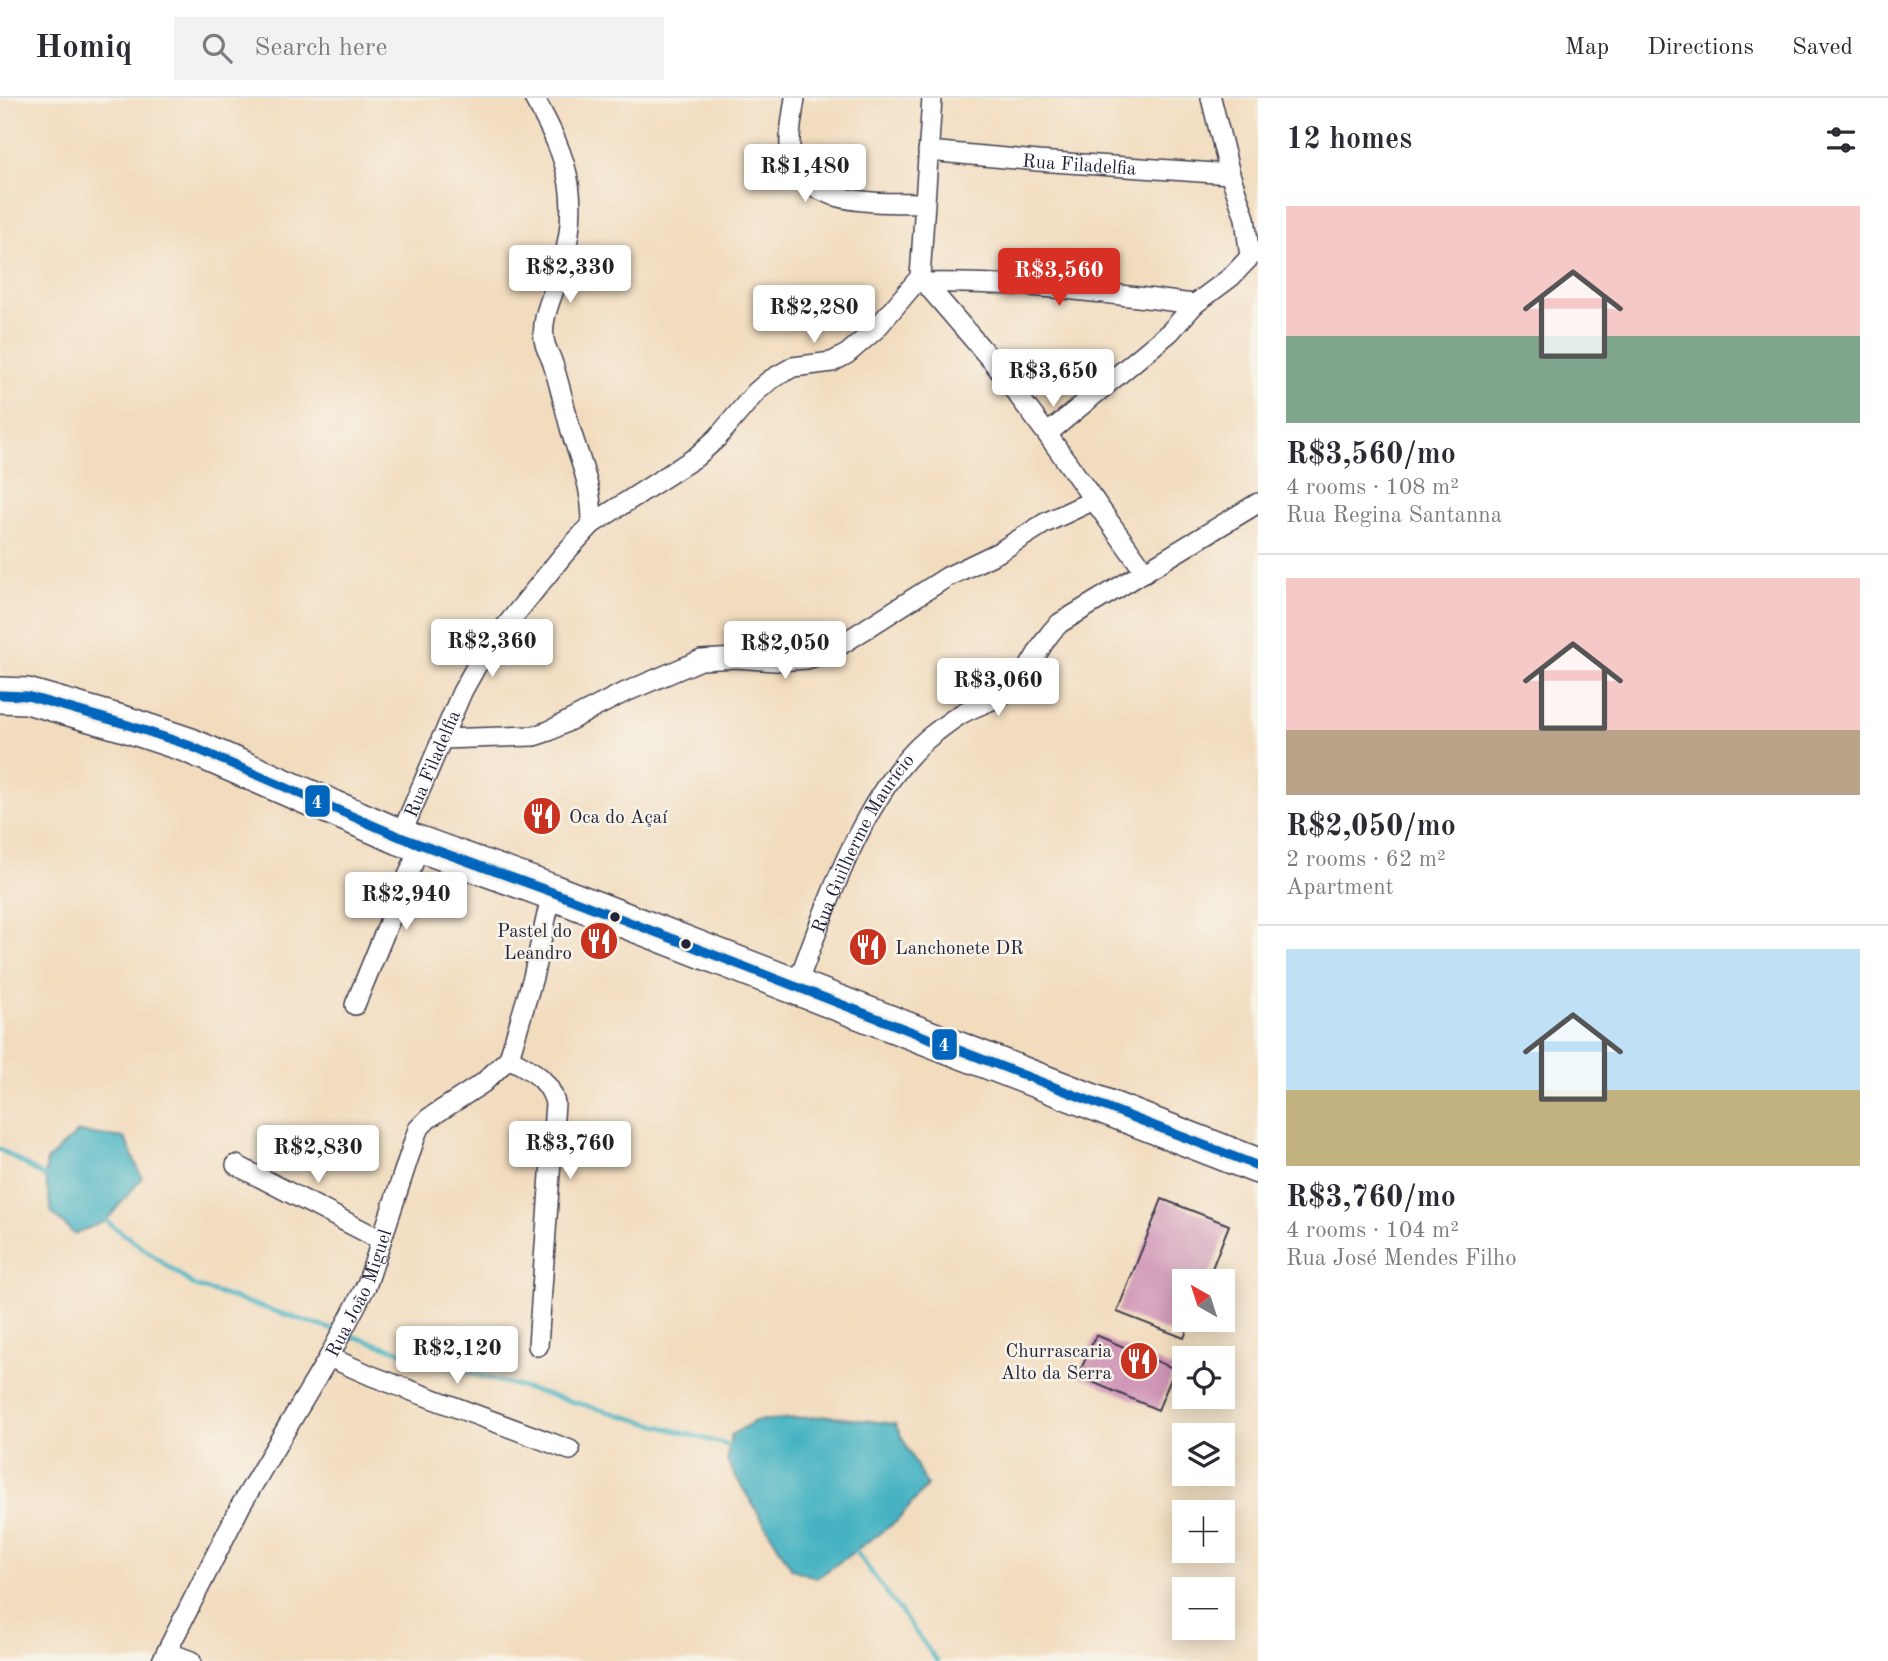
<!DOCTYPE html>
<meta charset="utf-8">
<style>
:root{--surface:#fff;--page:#f2f2f3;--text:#2b2b33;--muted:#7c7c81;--line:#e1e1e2;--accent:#d93025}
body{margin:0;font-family:"Old Standard TT",serif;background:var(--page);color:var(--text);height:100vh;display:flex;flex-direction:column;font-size:26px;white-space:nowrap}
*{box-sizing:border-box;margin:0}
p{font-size:23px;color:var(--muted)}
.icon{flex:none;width:38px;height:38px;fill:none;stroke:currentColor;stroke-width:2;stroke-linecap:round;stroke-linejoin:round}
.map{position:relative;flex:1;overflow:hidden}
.details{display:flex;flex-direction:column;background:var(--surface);width:630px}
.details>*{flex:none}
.needle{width:46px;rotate:321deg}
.fabs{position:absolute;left:1172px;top:1171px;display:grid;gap:14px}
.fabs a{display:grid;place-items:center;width:63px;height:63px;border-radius:0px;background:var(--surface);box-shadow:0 4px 18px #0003;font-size:35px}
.price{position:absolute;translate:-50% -60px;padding:0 16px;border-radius:7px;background:#fff;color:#222;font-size:23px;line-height:46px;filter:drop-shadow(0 2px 4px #0008)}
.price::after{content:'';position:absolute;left:50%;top:42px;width:21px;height:16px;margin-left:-10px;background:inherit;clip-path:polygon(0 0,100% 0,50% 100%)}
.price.on{background:var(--accent);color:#fff}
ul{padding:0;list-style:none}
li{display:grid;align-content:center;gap:14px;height:371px;padding:0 28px}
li+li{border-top:2px solid var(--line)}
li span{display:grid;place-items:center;height:217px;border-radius:0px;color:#555}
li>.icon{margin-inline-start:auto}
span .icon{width:126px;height:126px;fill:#fffc;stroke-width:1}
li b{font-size:30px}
h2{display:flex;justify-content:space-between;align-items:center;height:84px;padding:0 28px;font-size:30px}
header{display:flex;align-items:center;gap:42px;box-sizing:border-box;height:98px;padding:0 35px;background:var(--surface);border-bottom:2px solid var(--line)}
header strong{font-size:33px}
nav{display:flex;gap:38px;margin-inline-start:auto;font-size:24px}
.search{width:490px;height:63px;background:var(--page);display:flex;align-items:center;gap:18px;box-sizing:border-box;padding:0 24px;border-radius:0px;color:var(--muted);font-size:26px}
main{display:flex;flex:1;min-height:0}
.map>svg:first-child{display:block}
</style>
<header>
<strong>Homiq</strong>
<div class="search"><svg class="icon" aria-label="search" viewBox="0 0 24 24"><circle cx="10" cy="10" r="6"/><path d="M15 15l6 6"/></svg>Search here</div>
<nav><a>Map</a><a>Directions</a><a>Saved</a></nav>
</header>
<main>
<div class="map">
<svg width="1258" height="1563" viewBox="0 0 1258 1563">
<rect width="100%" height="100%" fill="#f7f3e8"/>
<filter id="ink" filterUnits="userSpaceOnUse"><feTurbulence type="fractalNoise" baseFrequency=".0143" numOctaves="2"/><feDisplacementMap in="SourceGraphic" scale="14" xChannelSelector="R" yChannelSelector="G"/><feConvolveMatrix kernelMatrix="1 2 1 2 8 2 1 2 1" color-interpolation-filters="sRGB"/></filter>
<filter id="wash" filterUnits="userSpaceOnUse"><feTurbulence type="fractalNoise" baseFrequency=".00686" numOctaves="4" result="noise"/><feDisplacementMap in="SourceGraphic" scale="28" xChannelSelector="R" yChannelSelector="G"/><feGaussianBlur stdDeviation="1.57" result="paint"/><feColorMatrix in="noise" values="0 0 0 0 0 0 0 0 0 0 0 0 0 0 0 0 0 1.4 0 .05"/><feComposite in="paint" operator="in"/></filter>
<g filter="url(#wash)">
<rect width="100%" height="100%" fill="#f2dcbe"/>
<path fill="#46b3c2" stroke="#346a7e" stroke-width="2" d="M78,1034l47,6 17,40 -36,43 -32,13 -22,-21 -7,-36 2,-17z
M828,1318l67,8 32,62 -30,35 -80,57 -25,-9 -65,-107 4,-27 24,-14z"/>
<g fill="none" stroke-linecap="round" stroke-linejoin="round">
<path stroke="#46b3c2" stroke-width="4.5" d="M0,1051l50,31
M102,1120l93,68 142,45
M346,1236l100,32 288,81
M852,1448l85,115"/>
</g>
<g id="blocks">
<path fill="#d096b6" d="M1162,1101l67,26 -22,56h-22v39h6l-7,18 -67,-26z
M1096,1237l79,34 -17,41 -80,-34z"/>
</g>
</g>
<g filter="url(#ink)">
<use href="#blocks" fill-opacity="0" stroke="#413e4f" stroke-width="2"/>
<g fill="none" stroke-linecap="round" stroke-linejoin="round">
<g stroke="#413e4f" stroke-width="22">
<g id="street">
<path d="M534,0c37,65 48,105 25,178 -7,21 -20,46 -14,68 2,7 6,13 8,20 7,22 12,45 18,67 11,36 21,55 21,93"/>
<path d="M795,0c-2,15 -6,34 -5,49 7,62 90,55 133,56"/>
<path id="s1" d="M928,53l110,10 192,13"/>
<path d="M920,179l73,85 54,72 98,138"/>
<path d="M924,185c91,-2 181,10 271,21"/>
<path d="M1047,336l123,-102 25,-28 36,-27 19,-20 -5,-39 -15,-44 -19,-76"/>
<path d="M441,641l93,-3 15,-5 72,-37 80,-34 35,-2 40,3 31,-2 24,-8 116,-74 52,-25 46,-29 49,-23"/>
<path id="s2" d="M400,739l62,-145 15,-27 24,-33 63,-78 28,-30 104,-67 21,-19 39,-46 14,-12 23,-13 39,-5 15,-8 29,-25 44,-52 12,-179"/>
<path id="s3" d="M796,889c30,-79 66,-192 131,-248 10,-8 23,-18 34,-25 17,-10 38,-14 52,-27 20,-17 26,-46 47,-64l198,-120"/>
<path d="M355,907l66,-161"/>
<path d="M509,960c20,11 40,20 46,45l-17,243"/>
<path d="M236,1067l145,75"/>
<path d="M329,1259l43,19 198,74"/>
<path d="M167,1554l24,9"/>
<path id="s4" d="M162,1563l79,-156 88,-148 38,-73 51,-155 11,-11 54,-35 26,-25 24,-81 19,-85"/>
</g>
</g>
<g stroke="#413e4f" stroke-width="38">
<path id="highway" d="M0,597l27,1 98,28 63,21 212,92 152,55 706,274"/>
</g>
<use href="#street" stroke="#fff" stroke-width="19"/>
<use href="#highway" stroke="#fff" stroke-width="35"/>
<g stroke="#f7f3e8" stroke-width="14">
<path id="bus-1" d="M0,597l27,1 98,28 63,21 212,92 152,55 706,274"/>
</g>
<use href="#bus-1" stroke="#0065bd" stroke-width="9"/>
</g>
</g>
<defs>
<g id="restaurant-disc" transform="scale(2.0125)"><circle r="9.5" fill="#c8321e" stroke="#f7f3e8"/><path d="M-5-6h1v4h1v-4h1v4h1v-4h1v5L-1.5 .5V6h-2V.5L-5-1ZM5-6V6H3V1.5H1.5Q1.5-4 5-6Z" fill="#fff"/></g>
</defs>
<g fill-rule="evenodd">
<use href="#restaurant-disc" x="542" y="718"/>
<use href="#restaurant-disc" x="599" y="843"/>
<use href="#restaurant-disc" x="868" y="849"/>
<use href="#restaurant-disc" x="1139" y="1263"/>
</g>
<g fill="#22223b" stroke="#f7f3e8" stroke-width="2.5">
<circle cx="615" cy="819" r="6"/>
<circle cx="686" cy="846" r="6"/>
</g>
<g text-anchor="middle" stroke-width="5" stroke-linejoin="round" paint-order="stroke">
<g font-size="19" fill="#22223b" stroke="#f7f3e8">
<text dy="7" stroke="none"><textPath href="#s1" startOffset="152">Rua Filadelfia</textPath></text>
<text dy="7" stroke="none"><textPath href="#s2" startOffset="80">Rua Filadelfia</textPath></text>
<text dy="7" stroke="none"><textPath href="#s3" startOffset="159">Rua Guilherme Maurício</textPath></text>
<text dy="7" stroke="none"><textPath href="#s4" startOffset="418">Rua João Miguel</textPath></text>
</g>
<g font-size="19" fill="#22223b" stroke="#f7f3e8" text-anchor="start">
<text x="569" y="725">Oca do Açaí</text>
<text x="572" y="839" text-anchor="end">Pastel do<tspan x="572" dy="22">Leandro</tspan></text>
<text x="895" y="856">Lanchonete DR</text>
<text x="1112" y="1259" text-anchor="end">Churrascaria<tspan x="1112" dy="22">Alto da Serra</tspan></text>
</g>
</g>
<g stroke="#f7f3e8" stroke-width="2.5">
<rect x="304" y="686" width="27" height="34" rx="7" fill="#0065bd"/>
<rect x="931" y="930" width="27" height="33" rx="7" fill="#0065bd"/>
</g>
<g font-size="19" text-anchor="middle" font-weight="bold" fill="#fff">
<text x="317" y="710">4</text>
<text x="944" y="953">4</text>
</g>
</svg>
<div class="fabs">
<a><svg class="needle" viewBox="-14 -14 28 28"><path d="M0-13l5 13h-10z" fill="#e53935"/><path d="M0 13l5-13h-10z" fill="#7c7c81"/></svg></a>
<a><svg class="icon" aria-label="locate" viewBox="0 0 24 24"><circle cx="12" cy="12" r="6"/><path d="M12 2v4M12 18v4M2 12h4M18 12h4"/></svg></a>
<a><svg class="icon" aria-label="layers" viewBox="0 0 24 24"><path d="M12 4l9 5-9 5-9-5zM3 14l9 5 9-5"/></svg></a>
<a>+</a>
<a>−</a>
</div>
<b class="price" style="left:805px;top:106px">R$1,480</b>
<b class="price" style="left:570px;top:207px">R$2,330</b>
<b class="price on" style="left:1059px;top:210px">R$3,560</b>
<b class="price" style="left:814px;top:247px">R$2,280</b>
<b class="price" style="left:1053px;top:311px">R$3,650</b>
<b class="price" style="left:492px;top:581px">R$2,360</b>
<b class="price" style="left:785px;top:583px">R$2,050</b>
<b class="price" style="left:998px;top:620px">R$3,060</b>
<b class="price" style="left:406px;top:834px">R$2,940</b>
<b class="price" style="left:570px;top:1083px">R$3,760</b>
<b class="price" style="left:318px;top:1087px">R$2,830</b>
<b class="price" style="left:457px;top:1288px">R$2,120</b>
</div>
<section class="details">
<h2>12 homes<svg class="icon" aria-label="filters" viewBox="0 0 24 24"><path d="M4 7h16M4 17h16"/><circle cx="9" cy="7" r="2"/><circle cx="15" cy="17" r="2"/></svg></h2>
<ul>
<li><span style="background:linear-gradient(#f6c9c9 60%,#7fa58c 0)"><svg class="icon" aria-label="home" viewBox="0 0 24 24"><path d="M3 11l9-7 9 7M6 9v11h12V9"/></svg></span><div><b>R$3,560/mo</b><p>4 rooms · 108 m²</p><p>Rua Regina Santanna</p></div></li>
<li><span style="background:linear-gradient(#f6c9c9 70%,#b9a48a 0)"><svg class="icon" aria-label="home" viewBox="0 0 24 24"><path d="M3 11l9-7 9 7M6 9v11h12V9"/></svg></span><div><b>R$2,050/mo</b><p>2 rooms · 62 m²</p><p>Apartment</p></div></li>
<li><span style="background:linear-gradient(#bfe0f5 65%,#c2b280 0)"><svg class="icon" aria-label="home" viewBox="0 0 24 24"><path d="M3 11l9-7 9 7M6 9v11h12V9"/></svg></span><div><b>R$3,760/mo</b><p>4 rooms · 104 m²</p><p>Rua José Mendes Filho</p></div></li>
</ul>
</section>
</main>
